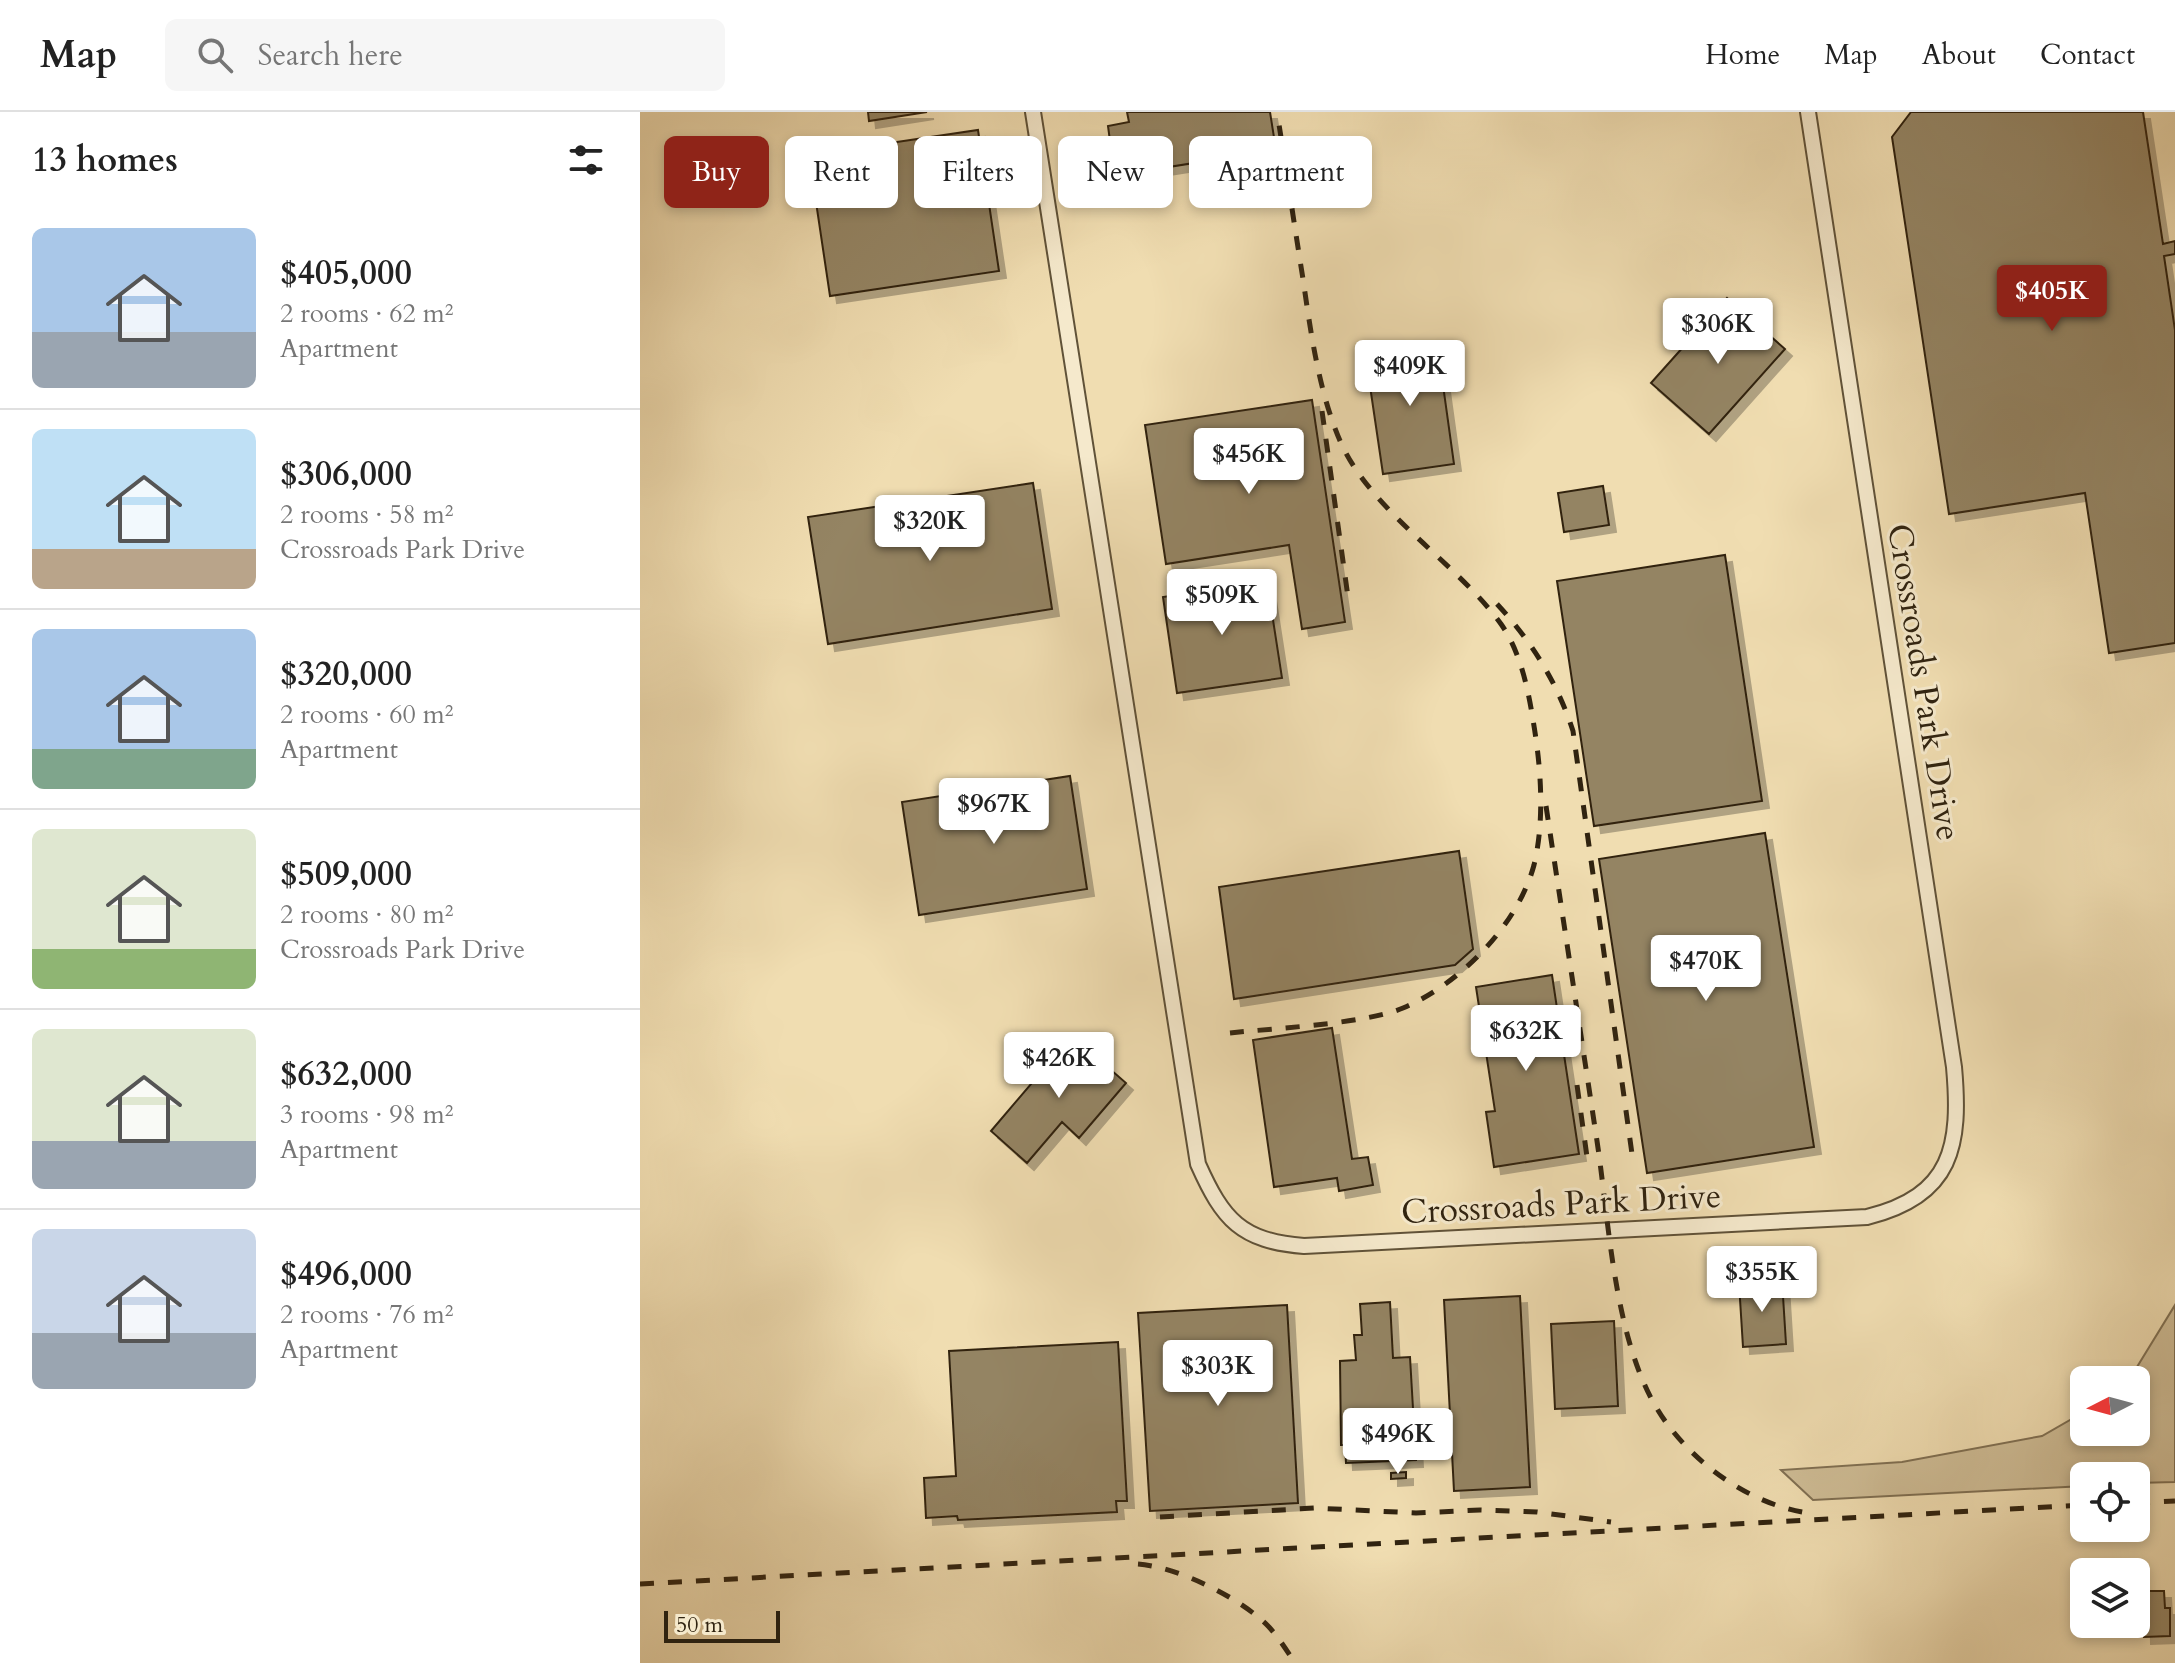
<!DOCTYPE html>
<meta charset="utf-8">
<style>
:root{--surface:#fff;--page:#f6f6f6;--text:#222;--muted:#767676;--line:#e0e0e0;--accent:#8f2418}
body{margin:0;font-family:Cardo,serif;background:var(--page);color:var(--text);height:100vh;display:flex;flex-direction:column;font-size:30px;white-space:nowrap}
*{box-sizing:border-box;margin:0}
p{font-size:26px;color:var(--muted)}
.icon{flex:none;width:44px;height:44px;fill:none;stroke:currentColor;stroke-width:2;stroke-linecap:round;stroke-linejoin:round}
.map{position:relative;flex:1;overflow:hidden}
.panel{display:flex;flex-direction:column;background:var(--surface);width:640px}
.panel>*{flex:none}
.top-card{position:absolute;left:24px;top:24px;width:760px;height:72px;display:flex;gap:16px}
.needle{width:52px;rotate:264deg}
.tools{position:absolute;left:1430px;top:1254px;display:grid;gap:16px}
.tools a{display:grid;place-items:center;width:80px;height:80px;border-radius:12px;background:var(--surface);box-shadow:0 4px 12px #0003;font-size:40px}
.scale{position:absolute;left:24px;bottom:20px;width:116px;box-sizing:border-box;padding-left:8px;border:4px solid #302310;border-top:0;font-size:22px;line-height:28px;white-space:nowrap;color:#302310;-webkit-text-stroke:6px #f5e9cc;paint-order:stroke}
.price{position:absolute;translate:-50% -68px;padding:0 18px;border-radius:8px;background:#fff;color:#222;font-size:26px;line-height:52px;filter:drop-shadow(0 2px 4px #0008)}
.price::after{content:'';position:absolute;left:50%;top:48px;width:24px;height:18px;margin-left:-12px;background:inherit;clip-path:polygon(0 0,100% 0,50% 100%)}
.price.current{background:var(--accent);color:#fff}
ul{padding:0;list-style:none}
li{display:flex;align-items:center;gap:24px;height:200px;padding:0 32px}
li+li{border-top:2px solid var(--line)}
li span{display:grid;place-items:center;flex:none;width:224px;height:160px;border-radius:12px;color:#555}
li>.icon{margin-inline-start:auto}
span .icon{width:96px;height:96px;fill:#fffc;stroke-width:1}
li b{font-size:34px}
h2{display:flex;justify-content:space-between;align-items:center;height:96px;padding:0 32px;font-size:34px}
.pill{padding:0 28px;border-radius:12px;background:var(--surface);box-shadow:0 4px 12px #0003;font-size:28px;line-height:72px}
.pill.current{background:var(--accent);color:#fff}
header{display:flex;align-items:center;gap:48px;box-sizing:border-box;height:112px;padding:0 40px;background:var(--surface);border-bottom:2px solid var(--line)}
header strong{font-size:38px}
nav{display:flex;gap:44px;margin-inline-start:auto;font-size:28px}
.search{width:560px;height:72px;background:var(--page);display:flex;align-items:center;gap:20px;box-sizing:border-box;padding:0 28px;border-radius:12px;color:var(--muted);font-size:30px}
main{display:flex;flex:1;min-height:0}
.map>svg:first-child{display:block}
</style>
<header>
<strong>Map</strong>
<div class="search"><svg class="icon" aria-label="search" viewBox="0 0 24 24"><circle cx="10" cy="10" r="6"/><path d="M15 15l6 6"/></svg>Search here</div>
<nav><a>Home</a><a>Map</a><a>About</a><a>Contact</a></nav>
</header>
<main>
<section class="panel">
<h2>13 homes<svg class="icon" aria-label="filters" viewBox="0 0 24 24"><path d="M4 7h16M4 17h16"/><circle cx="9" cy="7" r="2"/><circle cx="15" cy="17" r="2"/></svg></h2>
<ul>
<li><span style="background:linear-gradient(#a9c7e8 65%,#9aa5b1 0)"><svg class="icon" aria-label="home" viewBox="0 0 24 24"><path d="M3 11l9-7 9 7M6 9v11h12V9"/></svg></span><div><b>$405,000</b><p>2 rooms · 62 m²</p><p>Apartment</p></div></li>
<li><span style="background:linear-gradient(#bfe0f5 75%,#b9a48a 0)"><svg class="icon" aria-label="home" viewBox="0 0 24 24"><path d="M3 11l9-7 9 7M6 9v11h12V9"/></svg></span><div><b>$306,000</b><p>2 rooms · 58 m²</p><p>Crossroads Park Drive</p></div></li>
<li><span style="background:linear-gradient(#a9c7e8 75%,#7fa58c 0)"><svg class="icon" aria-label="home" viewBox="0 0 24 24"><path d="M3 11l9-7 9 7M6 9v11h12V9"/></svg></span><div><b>$320,000</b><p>2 rooms · 60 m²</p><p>Apartment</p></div></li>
<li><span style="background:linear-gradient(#dfe7d0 75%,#8fb573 0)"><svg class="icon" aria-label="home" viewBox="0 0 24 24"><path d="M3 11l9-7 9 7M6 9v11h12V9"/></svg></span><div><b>$509,000</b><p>2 rooms · 80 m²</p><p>Crossroads Park Drive</p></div></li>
<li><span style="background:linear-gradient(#dfe7d0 70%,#9aa5b1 0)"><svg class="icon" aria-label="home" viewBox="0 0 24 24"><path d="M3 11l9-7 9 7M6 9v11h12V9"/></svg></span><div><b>$632,000</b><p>3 rooms · 98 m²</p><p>Apartment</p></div></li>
<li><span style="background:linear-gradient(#c9d6e8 65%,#9aa5b1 0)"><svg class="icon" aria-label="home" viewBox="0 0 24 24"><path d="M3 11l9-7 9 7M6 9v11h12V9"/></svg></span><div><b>$496,000</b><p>2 rooms · 76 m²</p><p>Apartment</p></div></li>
</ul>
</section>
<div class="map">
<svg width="1535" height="1551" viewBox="0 0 1535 1551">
<defs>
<filter id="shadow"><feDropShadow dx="7" dy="7" stdDeviation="0" flood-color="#0004"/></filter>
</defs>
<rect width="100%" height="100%" fill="#f0ddb1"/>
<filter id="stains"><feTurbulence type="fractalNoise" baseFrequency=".0025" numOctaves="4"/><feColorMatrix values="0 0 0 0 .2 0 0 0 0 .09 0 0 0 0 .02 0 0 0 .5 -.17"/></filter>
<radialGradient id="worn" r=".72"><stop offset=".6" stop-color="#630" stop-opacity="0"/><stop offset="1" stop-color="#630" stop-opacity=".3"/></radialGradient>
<path fill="#cfbd96" stroke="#807053" stroke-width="2" d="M1535,1193v177l-39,1v-7h-52v10l-271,14 -32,-30 121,-8 140,-26 42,-24v20h52v-52h-7z"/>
<path fill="#948464" stroke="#302310" stroke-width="2" filter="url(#shadow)" d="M228,0h59l-58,9z
M487,0h143l6,38 -139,22 -3,-19 -22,3 -4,-30 21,-4z
M1271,0h232l20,132 12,-3v13l-11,2 11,74v313l-66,10 -24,-160 -136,21 -57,-377z
M338,18l21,141 -169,25 -21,-141z
M1087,186l58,51 -76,85 -58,-51z
M797,230l17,122 -71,10 -18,-122z
M672,288l33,222 -43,7 -13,-84 -123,19 -21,-139z
M393,371l19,126 -224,35 -20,-127z
M963,374l6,39 -45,7 -6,-39z
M1085,443l37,246 -168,25 -37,-245z
M627,469l15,97 -105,15 -14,-96z
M430,664l17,113 -168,26 -17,-113z
M1125,721l49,314 -167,26 -48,-314z
M819,739l14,98 -18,16 -221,34 -15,-112z
M912,863l27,179 -85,13 -8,-55 9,-1 -19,-124z
M692,916l20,131 16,-2 5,28 -34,6 -2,-13 -63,9 -21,-147z
M432,924l54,47 -47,55 -17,-16 -35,41 -36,-32z
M1142,1168l4,64 -43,3 -4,-64z
M880,1184l10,191 -76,4 -10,-191z
M750,1190l3,56 17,-1 6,103 -70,3 -1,-18h-4l-1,-84 16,-1 -2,-25h8l-2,-31z
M647,1193l11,198 -148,8 -12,-198z
M974,1209l4,85 -63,3 -4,-85z
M478,1230l9,159h-11l1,11 -159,8 -1,-4 -31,2 -2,-40 32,-2 -7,-125z
M766,1360v6l-15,1v-6z
M1503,1479h21l1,17h5v28l-26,1z"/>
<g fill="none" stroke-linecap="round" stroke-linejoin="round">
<g stroke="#605238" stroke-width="18">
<path id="minor" d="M393,0l165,1052c25,56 43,77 106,82l563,-29c86,-21 94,-72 87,-150l-146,-955"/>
</g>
<use href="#minor" stroke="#f5e9cc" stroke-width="14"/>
<path stroke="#302310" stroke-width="5" stroke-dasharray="14 14" stroke-linecap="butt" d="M682,299l26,186
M857,492c35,38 60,78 76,127l60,430
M906,694c17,112 34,223 51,335 13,86 17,213 71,284 33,44 86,80 140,88
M590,921c45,-5 135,-9 173,-25 57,-24 115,-83 131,-143 11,-45 7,-99 -1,-145 -5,-32 -13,-69 -32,-96 -44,-61 -129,-112 -160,-181 -22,-50 -30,-109 -38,-164 -9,-56 -17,-111 -26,-167
M937,973l11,79
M1496,1391l39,-2
M520,1405l154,-9 102,5 64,-3 57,2 74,10
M498,1452c40,3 103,34 131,63 10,11 18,24 26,36
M0,1472l1444,-79"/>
</g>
<g text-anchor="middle" stroke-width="6" stroke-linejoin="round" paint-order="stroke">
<g font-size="34" fill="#302310" stroke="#f5e9cc">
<text transform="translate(1285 570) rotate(81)" y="12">Crossroads Park Drive</text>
<text transform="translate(921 1091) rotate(-3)" y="12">Crossroads Park Drive</text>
</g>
</g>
<rect width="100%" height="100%" filter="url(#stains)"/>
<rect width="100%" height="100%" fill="url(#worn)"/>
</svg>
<div class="tools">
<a><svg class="needle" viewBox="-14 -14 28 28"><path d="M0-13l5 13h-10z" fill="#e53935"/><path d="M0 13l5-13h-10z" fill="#767676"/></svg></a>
<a><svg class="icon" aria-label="locate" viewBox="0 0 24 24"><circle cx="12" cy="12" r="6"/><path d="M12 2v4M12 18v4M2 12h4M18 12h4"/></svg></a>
<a><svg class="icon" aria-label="layers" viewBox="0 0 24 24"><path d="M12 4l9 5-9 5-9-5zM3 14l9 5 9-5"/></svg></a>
</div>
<div class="scale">50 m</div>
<b class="price current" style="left:1412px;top:221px">$405K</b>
<b class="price" style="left:1078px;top:254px">$306K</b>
<b class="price" style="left:770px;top:296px">$409K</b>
<b class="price" style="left:609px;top:384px">$456K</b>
<b class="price" style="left:290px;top:451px">$320K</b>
<b class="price" style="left:582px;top:525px">$509K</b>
<b class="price" style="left:354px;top:734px">$967K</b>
<b class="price" style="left:1066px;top:891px">$470K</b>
<b class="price" style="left:886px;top:961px">$632K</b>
<b class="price" style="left:419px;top:988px">$426K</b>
<b class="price" style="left:1122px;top:1202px">$355K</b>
<b class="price" style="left:578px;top:1296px">$303K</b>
<b class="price" style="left:758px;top:1364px">$496K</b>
<div class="top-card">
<a class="pill current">Buy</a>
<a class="pill">Rent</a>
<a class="pill">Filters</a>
<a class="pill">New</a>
<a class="pill">Apartment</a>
</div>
</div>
</main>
